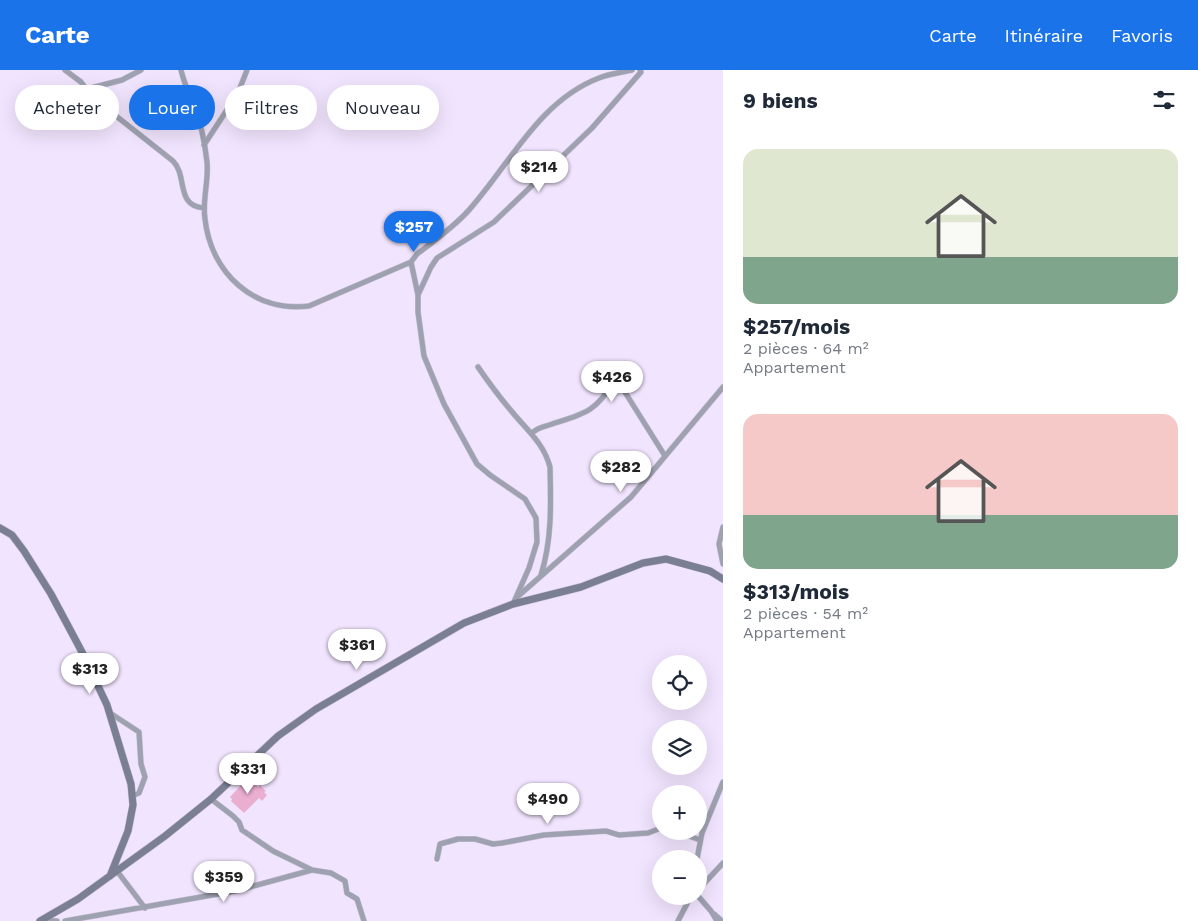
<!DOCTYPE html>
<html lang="fr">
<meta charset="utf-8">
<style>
:root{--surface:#fff;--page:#f6f6f7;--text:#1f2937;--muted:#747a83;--accent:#1a73e8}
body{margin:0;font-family:"Work Sans",sans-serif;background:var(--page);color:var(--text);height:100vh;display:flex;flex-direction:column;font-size:19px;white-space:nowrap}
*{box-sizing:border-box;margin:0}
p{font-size:16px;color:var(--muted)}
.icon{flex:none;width:28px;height:28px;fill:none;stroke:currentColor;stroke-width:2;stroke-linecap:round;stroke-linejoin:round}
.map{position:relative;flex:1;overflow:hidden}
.drawer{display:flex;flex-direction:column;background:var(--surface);width:475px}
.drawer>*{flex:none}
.guide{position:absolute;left:15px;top:15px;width:475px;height:45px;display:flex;gap:10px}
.tools{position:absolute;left:652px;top:585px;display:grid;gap:10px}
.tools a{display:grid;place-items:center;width:55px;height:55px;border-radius:50%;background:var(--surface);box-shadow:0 5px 20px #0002;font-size:25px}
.price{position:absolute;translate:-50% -42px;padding:0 11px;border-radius:18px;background:#fff;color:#222;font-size:16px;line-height:32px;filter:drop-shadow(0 1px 2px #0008)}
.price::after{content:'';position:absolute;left:50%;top:30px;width:15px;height:11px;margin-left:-8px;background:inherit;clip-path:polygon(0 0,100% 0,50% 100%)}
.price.selected{background:var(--accent);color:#fff}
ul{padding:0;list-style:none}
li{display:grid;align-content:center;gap:10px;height:265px;padding:0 20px}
li span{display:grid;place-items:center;height:155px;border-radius:15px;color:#555}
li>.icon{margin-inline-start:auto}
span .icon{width:90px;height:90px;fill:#fffc;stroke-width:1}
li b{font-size:21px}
h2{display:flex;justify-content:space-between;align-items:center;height:60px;padding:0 20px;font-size:21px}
.tag{padding:0 18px;border-radius:22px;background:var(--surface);box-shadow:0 5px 20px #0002;font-size:18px;line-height:45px}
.tag.selected{background:var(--accent);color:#fff}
header{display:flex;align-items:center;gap:30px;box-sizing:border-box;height:70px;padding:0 25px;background:var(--accent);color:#fff}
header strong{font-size:24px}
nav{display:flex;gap:28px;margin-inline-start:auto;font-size:18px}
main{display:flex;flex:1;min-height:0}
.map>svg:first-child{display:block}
</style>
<header>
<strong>Carte</strong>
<nav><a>Carte</a><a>Itinéraire</a><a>Favoris</a></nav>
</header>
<main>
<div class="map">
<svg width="723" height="851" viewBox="0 0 723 851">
<rect width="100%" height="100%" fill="#f1e4fe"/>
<path fill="#eaaed1" d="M247,709l2,2 1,-2 8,8 2,-2 6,6 -2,1 3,3 -5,6 -3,-3 -15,15 -13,-12 1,-2 -2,-2z"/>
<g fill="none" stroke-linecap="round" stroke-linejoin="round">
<g stroke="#cbc0d7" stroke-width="6">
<path id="street" d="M65,0l16,12 11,15 81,64c15,15 2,45 31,47
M181,0c3,13 8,24 13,36 7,17 11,38 13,56 2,19 -5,38 -2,57 6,54 49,94 104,87l102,-44 7,33v17l6,44 20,48 33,60 13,11 35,24 11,19 1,24 -8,26 -16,36
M87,19l35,-9 19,-10
M204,75l34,-52 9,-23
M411,192l6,-8c16,-12 39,-29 52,-44 41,-46 70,-109 130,-132 10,-4 22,-6 33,-8
M418,225l13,-28 6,-9 57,-36 98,-94 49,-56 -1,-2
M478,297c11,16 23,32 35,46 15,18 31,31 37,54 1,37 2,73 -9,108
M532,363c6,-6 12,-6 20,-9 32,-10 44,-12 62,-43h4l47,75
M723,457l-4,17 4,20
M516,528l115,-101 92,-110
M110,643l29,19 2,32 4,13 -6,16 -7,3
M211,729l22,17 6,6 3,8 31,21 39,19
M676,761l24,9
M437,789l3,-15 18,-5h17l18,5 9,-1 42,-8 62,-4 13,4 29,-2 13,-5
M697,789l5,-26 21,-51
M117,801l28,37
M699,819l24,-26
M698,826l13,15 6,10
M714,844l8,7
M42,850l15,1
M65,851l170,-30 77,-21 19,3 14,8 2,12 10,6 7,22
M678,851l13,-25"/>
</g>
<g stroke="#cbc0d7" stroke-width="8">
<path id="secondary" d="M0,458l12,7 12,16 27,43 31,58 25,53 24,79 2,21 -5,26 -18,45
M40,851l38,-22 87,-63 46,-37 67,-63 38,-27 148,-86 49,-19 68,-17 62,-24 23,-4 44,12 13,8"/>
</g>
<use href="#street" stroke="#9ea2b0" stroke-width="5"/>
<use href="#secondary" stroke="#7a7f94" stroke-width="7"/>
</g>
</svg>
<div class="tools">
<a><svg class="icon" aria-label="locate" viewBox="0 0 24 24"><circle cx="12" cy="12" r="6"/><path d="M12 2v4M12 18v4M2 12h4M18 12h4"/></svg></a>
<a><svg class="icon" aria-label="layers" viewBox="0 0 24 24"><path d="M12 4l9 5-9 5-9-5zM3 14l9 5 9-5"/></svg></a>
<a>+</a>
<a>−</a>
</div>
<b class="price" style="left:539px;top:123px">$214</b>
<b class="price selected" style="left:414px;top:183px">$257</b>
<b class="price" style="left:612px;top:333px">$426</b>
<b class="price" style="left:621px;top:423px">$282</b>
<b class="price" style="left:357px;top:601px">$361</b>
<b class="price" style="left:90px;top:625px">$313</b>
<b class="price" style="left:248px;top:725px">$331</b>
<b class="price" style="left:548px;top:755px">$490</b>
<b class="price" style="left:224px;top:833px">$359</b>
<div class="guide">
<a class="tag">Acheter</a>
<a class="tag selected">Louer</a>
<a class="tag">Filtres</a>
<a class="tag">Nouveau</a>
</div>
</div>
<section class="drawer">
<h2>9 biens<svg class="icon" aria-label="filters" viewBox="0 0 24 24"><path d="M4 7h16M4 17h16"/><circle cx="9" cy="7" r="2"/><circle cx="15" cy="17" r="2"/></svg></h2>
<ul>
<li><span style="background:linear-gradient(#dfe7d0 70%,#7fa58c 0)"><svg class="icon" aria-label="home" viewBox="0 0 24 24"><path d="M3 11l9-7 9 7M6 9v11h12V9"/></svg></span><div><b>$257/mois</b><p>2 pièces · 64 m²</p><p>Appartement</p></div></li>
<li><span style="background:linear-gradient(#f6c9c9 65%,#7fa58c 0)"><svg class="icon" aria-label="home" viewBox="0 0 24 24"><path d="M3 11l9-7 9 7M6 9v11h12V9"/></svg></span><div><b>$313/mois</b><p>2 pièces · 54 m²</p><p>Appartement</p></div></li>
</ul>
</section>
</main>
